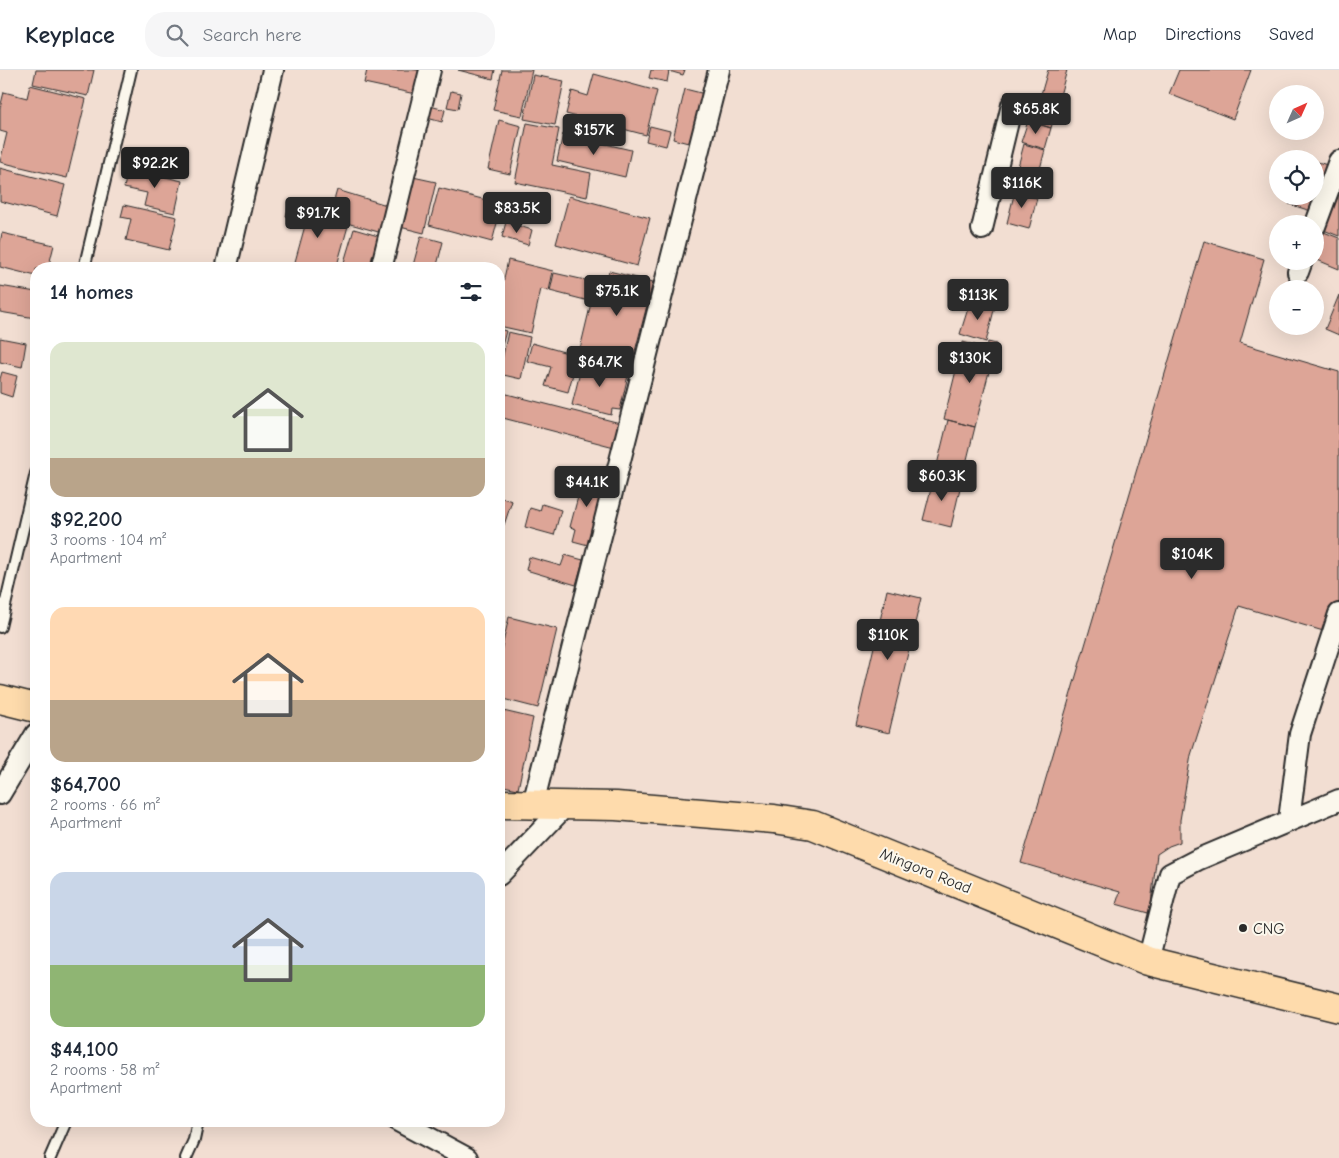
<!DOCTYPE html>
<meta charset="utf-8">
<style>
:root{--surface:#fff;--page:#f6f6f7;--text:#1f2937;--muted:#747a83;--line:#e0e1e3;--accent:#2b2b2b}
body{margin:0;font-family:"Comic Neue",sans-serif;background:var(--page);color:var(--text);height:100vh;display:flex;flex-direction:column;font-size:19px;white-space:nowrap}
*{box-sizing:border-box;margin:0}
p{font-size:16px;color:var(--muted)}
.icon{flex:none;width:28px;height:28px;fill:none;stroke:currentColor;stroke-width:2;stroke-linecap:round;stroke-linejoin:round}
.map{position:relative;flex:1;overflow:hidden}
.panel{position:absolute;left:30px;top:192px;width:475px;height:865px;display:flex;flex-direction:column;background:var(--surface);border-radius:20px;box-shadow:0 5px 20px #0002}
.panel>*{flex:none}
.needle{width:32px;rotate:45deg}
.fabs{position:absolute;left:1269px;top:15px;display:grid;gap:10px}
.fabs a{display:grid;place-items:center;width:55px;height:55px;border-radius:50%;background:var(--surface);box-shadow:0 5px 20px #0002;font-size:25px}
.price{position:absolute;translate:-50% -42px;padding:0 11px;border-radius:5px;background:var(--accent);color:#fff;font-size:16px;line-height:32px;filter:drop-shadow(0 1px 2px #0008)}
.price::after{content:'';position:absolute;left:50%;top:30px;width:15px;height:11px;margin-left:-8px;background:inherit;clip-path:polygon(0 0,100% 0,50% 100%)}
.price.active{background:#222;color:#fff}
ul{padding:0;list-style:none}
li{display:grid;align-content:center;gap:10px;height:265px;padding:0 20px}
li span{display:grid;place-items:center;height:155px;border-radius:15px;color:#555}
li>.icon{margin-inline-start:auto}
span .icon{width:90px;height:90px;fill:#fffc;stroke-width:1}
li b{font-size:21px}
h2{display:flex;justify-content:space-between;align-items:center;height:60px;padding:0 20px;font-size:21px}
header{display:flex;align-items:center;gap:30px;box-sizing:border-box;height:70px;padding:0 25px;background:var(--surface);border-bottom:1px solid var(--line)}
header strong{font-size:24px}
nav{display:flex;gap:28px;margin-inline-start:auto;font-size:18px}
.search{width:350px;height:45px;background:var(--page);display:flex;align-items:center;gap:12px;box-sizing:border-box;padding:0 18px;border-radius:20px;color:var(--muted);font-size:19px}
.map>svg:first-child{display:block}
</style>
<header>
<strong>Keyplace</strong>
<div class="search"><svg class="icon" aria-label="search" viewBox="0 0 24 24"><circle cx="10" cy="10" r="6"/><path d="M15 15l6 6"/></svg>Search here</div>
<nav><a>Map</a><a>Directions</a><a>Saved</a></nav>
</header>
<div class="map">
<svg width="1339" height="1088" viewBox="0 0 1339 1088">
<rect width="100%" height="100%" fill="#f2ded2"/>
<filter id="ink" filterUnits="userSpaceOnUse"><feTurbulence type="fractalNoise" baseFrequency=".02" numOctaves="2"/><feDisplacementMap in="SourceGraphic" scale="10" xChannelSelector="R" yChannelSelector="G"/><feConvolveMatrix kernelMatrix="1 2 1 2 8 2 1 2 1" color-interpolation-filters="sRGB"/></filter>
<g filter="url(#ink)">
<path fill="#dda597" stroke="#2b2b2b" d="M36,0h58l-6,26 -55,-12z
M367,0h58l-5,25 -56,-12z
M458,0h37l-2,9z
M502,0h30l-10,46 -29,-6z
M651,0h34l-2,5 -14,-4 -2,11 -18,-4z
M1048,0h19l-16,58 -18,-6z
M1179,0h72l-18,49 -64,-25z
M594,4l63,17 -11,44 -80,-21 6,-23 16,5z
M533,5l31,6 -9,44 -31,-6z
M30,15l56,14 -19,79 -67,-16 7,-29 -7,-2v-23l4,-16 23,6z
M685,19l20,5 -13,50 -19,-5z
M451,21l10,2 -3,16 -11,-2z
M430,36l15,4 -3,12 -15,-4z
M499,50l22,6 -11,48 -22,-5z
M1028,51l23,7 -6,21 -24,-7z
M527,53l32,6 -7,36 39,8 -4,24 -72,-15z
M650,56l20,5 -4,15 -20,-5z
M563,64l68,16 -6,27 -68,-16z
M1024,74l21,6 -8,30 -21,-6z
M1315,91l15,5 -16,46 -25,-8 3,-8h23z
M0,98l65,17 -8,31 -57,-15z
M128,98l54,13 -7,32 -31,-7 3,-13 -23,-5z
M413,107l23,5 -12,51 -24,-6z
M1339,114v52l-18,-7z
M1016,117l11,4 -1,5 11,2 -8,31 -22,-6z
M439,118l63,16 -10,38 -63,-17z
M337,120l53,16 -8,27 -53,-15z
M569,126l81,22 -13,48 -81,-22z
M290,131l39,12 -2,7 21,6 -12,43h-43l13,-47 -20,-6z
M124,135l53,12 -8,33 -43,-10 5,-21 -10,-2z
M506,152l26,8 -4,15 -26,-8z
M354,159l31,9 -9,31h-34z
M1321,161l18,7v31l-24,-10v-13z
M2,163l52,12 -6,24h-12v7l-36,-9v-24z
M421,166l22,6 -7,27h-24z
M1204,171l60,18 -24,84 99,29v231l-9,30 -91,-27 -48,149 -11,65v22l-11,4 -12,8 -6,49 -3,10 -32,-9 4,-12 -99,-29z
M508,190l45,11 -4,20 -8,-2 -10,44 -32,-7v-25z
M609,201l44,11 -21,81 -52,-14 16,-67 10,2z
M554,203l40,9 -5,19 -39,-10z
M0,216l36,6 -1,26 -35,-6z
M1339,225v40l-14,-6z
M971,229l24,7 -9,36 -26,-8z
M499,259l7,2 -7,26z
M508,262l22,5 -9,42 -22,-5z
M0,268l26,5 -4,24 -22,-5z
M963,272l24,6 1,-6 8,2 -21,83 -31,-8z
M532,273l46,13 -10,36 -23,-6 6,-19 -24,-6z
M583,290l46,11 -9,39 -8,-1 -1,6 -39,-10z
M2,302l15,4 -5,21 -12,-4v-14z
M499,322l125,32 -6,24 -119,-31z
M948,350l27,7 -14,57 -27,-7z
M584,404l22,6 -18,65 -15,-4 3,-12 -6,-2z
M934,407l27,7 -10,43 -28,-7z
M499,427l13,4 -8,24 -5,-1z
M542,434l19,6 -7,25 -29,-8 5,-19 10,3z
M565,485l18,5 -7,25 -50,-15 3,-13 32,9z
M887,520l34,8 -32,135 -33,-8z
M499,543l6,2 -6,24z
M509,547l48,12 -19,79 -39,-10v-38z
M499,640l34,8 -15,71 -19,-4z"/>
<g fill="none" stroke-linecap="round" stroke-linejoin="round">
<g stroke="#2b2b2b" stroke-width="14">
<path id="service" d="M84,199l47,-199
M0,557l36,-154
M50,1088l16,-37
M186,1088l8,-18 4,-19"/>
</g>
<g stroke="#2b2b2b" stroke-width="24">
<path id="minor" d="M1315,156l24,-65
M982,159l30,-124
M226,199l47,-199
M381,199l49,-199
M1298,202l4,-11
M0,724l36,-60
M533,734l186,-734
M1289,750l11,-86 39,-120
M499,805l67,-70
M1148,891l22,-87 27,-14 142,-60
M398,1051l69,37"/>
</g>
<g stroke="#2b2b2b" stroke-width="31">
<path id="trunk" d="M0,629l36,9
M499,734l117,2 158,13 39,6 335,136 191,47"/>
</g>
<use href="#service" stroke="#fbf7ec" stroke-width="10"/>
<use href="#minor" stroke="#fbf7ec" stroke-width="20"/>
<use href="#trunk" stroke="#fedbac" stroke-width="28"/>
</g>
</g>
<circle fill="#2b2b2b" stroke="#fbf7ec" stroke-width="2" cx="1243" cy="858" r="5"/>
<g text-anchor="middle" stroke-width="4" stroke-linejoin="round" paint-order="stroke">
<g font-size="16" fill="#2b2b2b" stroke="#fbf7ec">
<text transform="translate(926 800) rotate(22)" y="6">Mingora Road</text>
</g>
<g font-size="16" fill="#2b2b2b" stroke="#fbf7ec" text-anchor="start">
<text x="1253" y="864">CNG</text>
</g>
</g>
</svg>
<div class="fabs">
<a><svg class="needle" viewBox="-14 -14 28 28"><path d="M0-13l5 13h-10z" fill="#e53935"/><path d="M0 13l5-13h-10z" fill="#747a83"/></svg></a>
<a><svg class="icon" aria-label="locate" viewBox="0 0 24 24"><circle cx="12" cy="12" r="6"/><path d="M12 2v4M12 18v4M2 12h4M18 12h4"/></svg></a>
<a>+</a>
<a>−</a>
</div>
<b class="price" style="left:1036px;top:65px">$65.8K</b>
<b class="price" style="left:594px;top:86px">$157K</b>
<b class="price active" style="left:155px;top:119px">$92.2K</b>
<b class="price" style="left:1022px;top:139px">$116K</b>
<b class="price" style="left:517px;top:164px">$83.5K</b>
<b class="price" style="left:318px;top:169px">$91.7K</b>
<b class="price" style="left:617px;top:247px">$75.1K</b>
<b class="price" style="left:978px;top:251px">$113K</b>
<b class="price" style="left:970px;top:314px">$130K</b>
<b class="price" style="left:600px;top:318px">$64.7K</b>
<b class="price" style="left:942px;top:432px">$60.3K</b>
<b class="price" style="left:587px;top:438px">$44.1K</b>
<b class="price" style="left:1192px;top:510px">$104K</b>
<b class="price" style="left:888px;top:591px">$110K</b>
<section class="panel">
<h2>14 homes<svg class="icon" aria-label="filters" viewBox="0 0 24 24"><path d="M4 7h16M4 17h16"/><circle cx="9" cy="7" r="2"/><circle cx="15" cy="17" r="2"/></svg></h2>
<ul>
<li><span style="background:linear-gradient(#dfe7d0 75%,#b9a48a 0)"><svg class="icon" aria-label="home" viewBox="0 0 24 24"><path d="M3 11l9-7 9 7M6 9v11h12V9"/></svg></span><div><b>$92,200</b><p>3 rooms · 104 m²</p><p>Apartment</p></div></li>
<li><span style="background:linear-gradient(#ffd9b3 60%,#b9a48a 0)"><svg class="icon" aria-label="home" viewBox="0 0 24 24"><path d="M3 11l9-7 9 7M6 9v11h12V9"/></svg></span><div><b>$64,700</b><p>2 rooms · 66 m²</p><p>Apartment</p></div></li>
<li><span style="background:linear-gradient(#c9d6e8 60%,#8fb573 0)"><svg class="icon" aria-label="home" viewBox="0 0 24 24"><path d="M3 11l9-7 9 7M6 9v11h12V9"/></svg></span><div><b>$44,100</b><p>2 rooms · 58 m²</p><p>Apartment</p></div></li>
</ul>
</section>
</div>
